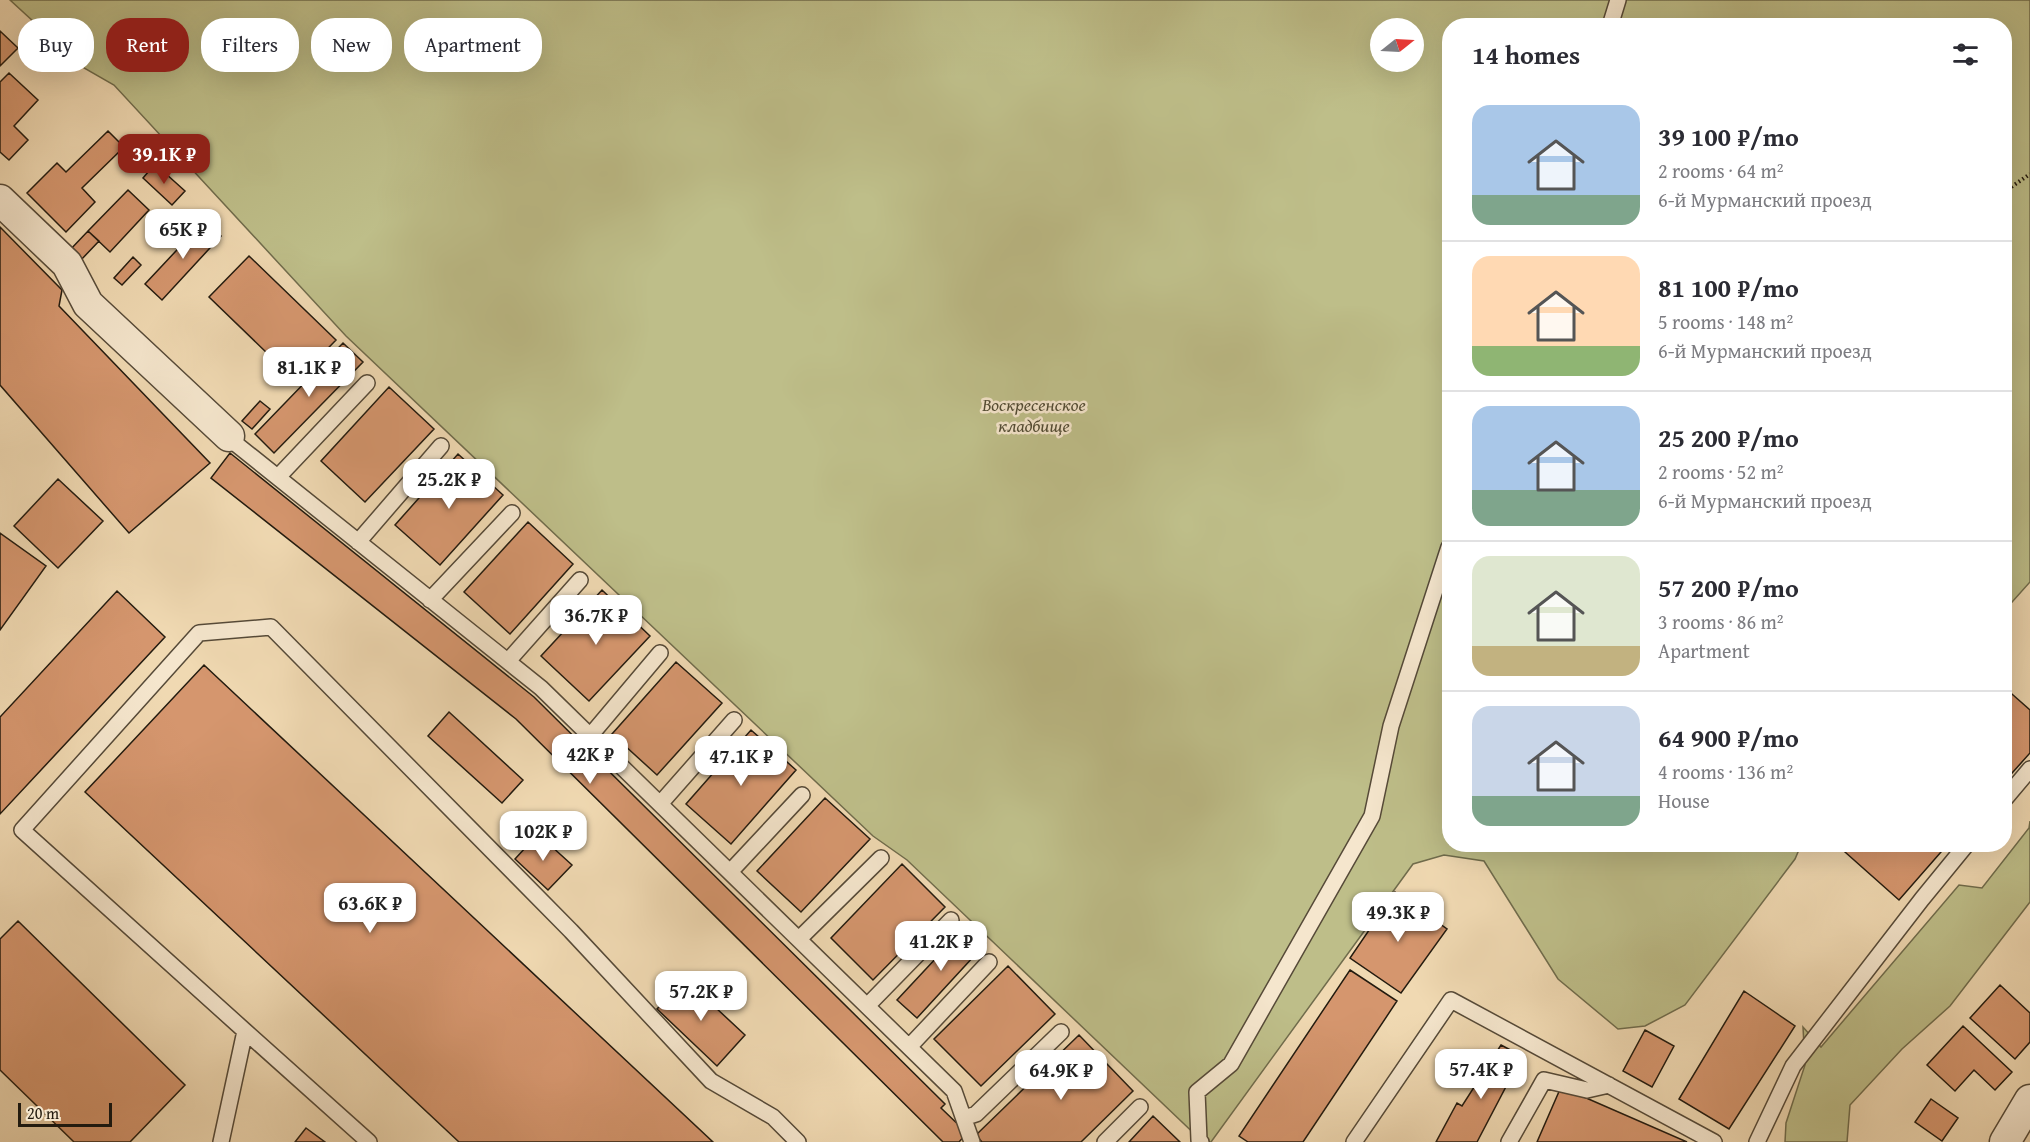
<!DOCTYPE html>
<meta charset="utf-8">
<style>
:root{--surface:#fff;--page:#f2f2f3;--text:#2b2b33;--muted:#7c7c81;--line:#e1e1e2;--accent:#8f2418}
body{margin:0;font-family:"Gentium Book Plus",serif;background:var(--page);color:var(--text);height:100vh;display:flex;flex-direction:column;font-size:22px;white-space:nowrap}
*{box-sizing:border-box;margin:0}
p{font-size:20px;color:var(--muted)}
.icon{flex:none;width:33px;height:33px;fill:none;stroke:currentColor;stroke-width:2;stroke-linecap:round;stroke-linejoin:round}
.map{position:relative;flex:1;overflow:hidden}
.panel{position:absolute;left:1442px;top:18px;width:570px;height:834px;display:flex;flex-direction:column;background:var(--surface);border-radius:24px;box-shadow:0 6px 24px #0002}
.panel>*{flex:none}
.top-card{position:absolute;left:18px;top:18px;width:570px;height:54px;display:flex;gap:12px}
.needle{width:39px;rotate:72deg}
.buttons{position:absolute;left:1370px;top:18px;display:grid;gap:12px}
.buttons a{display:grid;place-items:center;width:54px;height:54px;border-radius:50%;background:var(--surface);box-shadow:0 6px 24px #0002;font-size:30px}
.scale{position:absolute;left:18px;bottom:15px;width:94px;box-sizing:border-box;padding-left:6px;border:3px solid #231b0f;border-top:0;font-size:16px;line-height:21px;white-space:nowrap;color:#231b0f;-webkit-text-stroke:4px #f5e6cd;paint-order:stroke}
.price{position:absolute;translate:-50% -51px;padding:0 14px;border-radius:12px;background:#fff;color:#222;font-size:20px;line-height:39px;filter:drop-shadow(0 2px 3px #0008)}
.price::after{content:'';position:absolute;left:50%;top:36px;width:18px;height:14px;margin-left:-9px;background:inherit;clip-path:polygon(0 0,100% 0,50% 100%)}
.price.selected{background:var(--accent);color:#fff}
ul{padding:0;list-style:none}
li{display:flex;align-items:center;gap:18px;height:150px;padding:0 30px}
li+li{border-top:2px solid var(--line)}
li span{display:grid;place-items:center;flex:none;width:168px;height:120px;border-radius:18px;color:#555}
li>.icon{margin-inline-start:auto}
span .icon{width:72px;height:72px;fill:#fffc;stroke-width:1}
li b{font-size:26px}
h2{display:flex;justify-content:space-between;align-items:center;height:72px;padding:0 30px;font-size:26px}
.pill{padding:0 21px;border-radius:24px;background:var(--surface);box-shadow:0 6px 24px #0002;font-size:21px;line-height:54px}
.pill.selected{background:var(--accent);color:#fff}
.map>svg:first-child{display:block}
</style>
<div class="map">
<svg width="2030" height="1142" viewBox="0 0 2030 1142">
<rect width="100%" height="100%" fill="#f0d9b2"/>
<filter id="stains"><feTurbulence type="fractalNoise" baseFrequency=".00333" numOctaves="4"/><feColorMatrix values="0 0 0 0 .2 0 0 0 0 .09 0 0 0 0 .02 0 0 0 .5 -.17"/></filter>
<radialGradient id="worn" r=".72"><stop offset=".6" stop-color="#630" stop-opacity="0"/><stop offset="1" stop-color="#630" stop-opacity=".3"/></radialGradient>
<path fill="#bebe89" stroke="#706c4c" stroke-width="1.5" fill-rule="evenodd" d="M10,0h2020v582l-26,29v-585h-555v818l352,1 -6,14 -110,146 -40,21 -27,3 -60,-50 -74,-118 -40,-6 -31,9 -202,278h-8l-296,-282 -34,-24 -527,-500 -232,-251 -30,-17zM1380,28h33v34h-33z
M2030,821v81l-80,104 -48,43 -52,56 -3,37h-62l1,-19 19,-58 -2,-38 18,20 138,-162 23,3 47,-60z"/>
<path fill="#d5966e" stroke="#231b0f" stroke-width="1.5" d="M0,31l18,17 -18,18z
M9,73l29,27 -24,26 14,14 -19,20 -9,-8v-70z
M108,131l16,16 -42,41 13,14 -29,30 -39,-39 30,-30 9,9z
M132,142l18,17 -10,12 -19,-16z
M155,164l30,27 -13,14 -29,-27z
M128,190l21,20 -39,42 -22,-21z
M205,220l16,16 -59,64 -17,-16z
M0,227l62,63 -3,16 151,157 -81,70 -129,-148z
M88,231l11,10 -19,20 -11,-10z
M249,256l87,84 -40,41 -87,-84z
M133,257l8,8 -19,20 -8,-7z
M343,343l20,19 -89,91 -19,-19z
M389,387l45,42 -69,73 -44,-41z
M260,401l10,8 -18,20 -10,-8z
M230,453l304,244 411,407 -4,4 26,25 -8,9h-16l-427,-423 -305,-241z
M458,454l45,41 -63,70 -45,-40z
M58,479l45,42 -45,47 -44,-42z
M528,522l45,42 -63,70 -46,-42z
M0,533l46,33 -46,64z
M602,590l48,46 -61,65 -48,-45z
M117,591l48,46 -165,177v-97z
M676,662l46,41 -65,72 -45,-41z
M204,665l509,477h-254l-374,-350z
M2004,687l26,23v43l-26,29z
M449,712l74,68 -21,23 -74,-67z
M751,730l45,40 -65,74 -45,-40z
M825,798l45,41 -69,73 -44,-41z
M538,834l34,31 -24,25 -33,-31z
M1836,844h112l-49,56z
M902,864l43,43 -72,73 -42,-42z
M1395,892l52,37 -46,64 -51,-35z
M18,921l167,164 -55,57h-56l-74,-72v-131z
M966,926l20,17 -69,75 -20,-18z
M1008,966l47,48 -74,72 -47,-47z
M1350,970l47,31 -94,141h-55l-9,-6z
M685,979l60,56 -28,31 -60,-57z
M2000,985l30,28v29l-15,17 -45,-41z
M1744,991l51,35 -66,103 -50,-30z
M1963,1026l49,46 -17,18 -21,-20 -19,21 -28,-26z
M1645,1030l29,16 -22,41 -29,-16z
M1079,1035l54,56 -52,51h-99l-6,-7z
M1501,1045l21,11 -45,86h-41l21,-39 5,3z
M1561,1087l126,55h-150z
M1931,1099l27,19 -16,23 -27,-19z
M1153,1116l27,26h-51z
M306,1128l19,14h-30z"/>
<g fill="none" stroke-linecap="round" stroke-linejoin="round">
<g stroke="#564a38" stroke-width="18">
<path id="service" d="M1610,26l8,-26
M229,436l7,8 305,244 413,403 18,51
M278,477l89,-94
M358,542l83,-96
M430,600l82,-87
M508,661l72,-81
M590,736l70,-83
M2004,800l26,-31
M660,804l74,-84
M730,872l72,-77
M799,939l82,-81
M867,1006l84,-86
M245,1031l124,111
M909,1047l80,-85
M964,1118l12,-4 85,-82
M221,1142l24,-111 -223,-201 177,-197 72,-6 300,304 140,150 62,36 25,25
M1105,1142l35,-35
M1201,1142l-2,-2 -2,-48 34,-28 141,-248 19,-90 58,-179
M1354,1142l97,-142 263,142
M1509,1142l35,-62 43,10 22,-5
M1757,1142l36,-76 129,-167 45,-55"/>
</g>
<g stroke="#564a38" stroke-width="33">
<path id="minor" d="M0,200l67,64 21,40 141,132
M2005,1142l25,-42"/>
</g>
<path stroke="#231b0f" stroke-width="4" stroke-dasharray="1.5 3" stroke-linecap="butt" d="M2004,192l26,-18"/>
<use href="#service" stroke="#f5e6cd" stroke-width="15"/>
<use href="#minor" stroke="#f5e6cd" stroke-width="30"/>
</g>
<g text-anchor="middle" stroke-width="5" stroke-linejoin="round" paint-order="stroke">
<g font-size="18" font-style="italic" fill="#524c34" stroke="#f5e6cd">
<text x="1034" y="411">Воскресенское<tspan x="1034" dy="21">кладбище</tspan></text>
</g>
</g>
<rect width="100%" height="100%" filter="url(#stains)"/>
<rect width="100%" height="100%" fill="url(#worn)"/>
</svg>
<div class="buttons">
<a><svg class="needle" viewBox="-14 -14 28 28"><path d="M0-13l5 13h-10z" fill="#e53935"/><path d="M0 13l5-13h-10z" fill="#7c7c81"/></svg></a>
</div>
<div class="scale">20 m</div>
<b class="price selected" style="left:164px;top:185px">39.1K ₽</b>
<b class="price" style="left:183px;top:260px">65K ₽</b>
<b class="price" style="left:309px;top:398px">81.1K ₽</b>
<b class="price" style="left:449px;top:510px">25.2K ₽</b>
<b class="price" style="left:596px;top:646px">36.7K ₽</b>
<b class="price" style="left:590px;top:785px">42K ₽</b>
<b class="price" style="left:741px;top:787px">47.1K ₽</b>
<b class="price" style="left:543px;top:862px">102K ₽</b>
<b class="price" style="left:370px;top:934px">63.6K ₽</b>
<b class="price" style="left:1398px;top:943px">49.3K ₽</b>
<b class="price" style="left:941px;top:972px">41.2K ₽</b>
<b class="price" style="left:701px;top:1022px">57.2K ₽</b>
<b class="price" style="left:1481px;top:1100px">57.4K ₽</b>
<b class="price" style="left:1061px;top:1101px">64.9K ₽</b>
<div class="top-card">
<a class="pill">Buy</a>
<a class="pill selected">Rent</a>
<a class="pill">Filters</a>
<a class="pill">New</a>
<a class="pill">Apartment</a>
</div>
<section class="panel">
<h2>14 homes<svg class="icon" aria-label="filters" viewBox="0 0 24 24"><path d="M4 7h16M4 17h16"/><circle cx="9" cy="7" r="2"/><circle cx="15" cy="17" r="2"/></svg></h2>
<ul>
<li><span style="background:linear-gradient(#a9c7e8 75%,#7fa58c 0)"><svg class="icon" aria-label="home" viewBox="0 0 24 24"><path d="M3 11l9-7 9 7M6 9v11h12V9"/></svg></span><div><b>39 100 ₽/mo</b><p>2 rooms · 64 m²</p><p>6-й Мурманский проезд</p></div></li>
<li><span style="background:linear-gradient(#ffd9b3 75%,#8fb573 0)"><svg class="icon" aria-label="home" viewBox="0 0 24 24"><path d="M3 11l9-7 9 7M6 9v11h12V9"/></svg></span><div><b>81 100 ₽/mo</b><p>5 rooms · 148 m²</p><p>6-й Мурманский проезд</p></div></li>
<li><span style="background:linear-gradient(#a9c7e8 70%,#7fa58c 0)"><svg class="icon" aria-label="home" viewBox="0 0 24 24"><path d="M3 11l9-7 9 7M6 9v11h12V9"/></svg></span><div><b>25 200 ₽/mo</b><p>2 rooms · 52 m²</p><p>6-й Мурманский проезд</p></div></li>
<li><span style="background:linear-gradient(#dfe7d0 75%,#c2b280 0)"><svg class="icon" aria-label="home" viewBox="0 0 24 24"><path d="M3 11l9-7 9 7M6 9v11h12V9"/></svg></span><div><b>57 200 ₽/mo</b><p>3 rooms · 86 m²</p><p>Apartment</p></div></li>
<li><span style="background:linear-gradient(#c9d6e8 75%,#7fa58c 0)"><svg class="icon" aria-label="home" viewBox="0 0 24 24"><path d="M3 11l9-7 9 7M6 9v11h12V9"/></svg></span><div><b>64 900 ₽/mo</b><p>4 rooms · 136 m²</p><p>House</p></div></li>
</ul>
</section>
</div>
